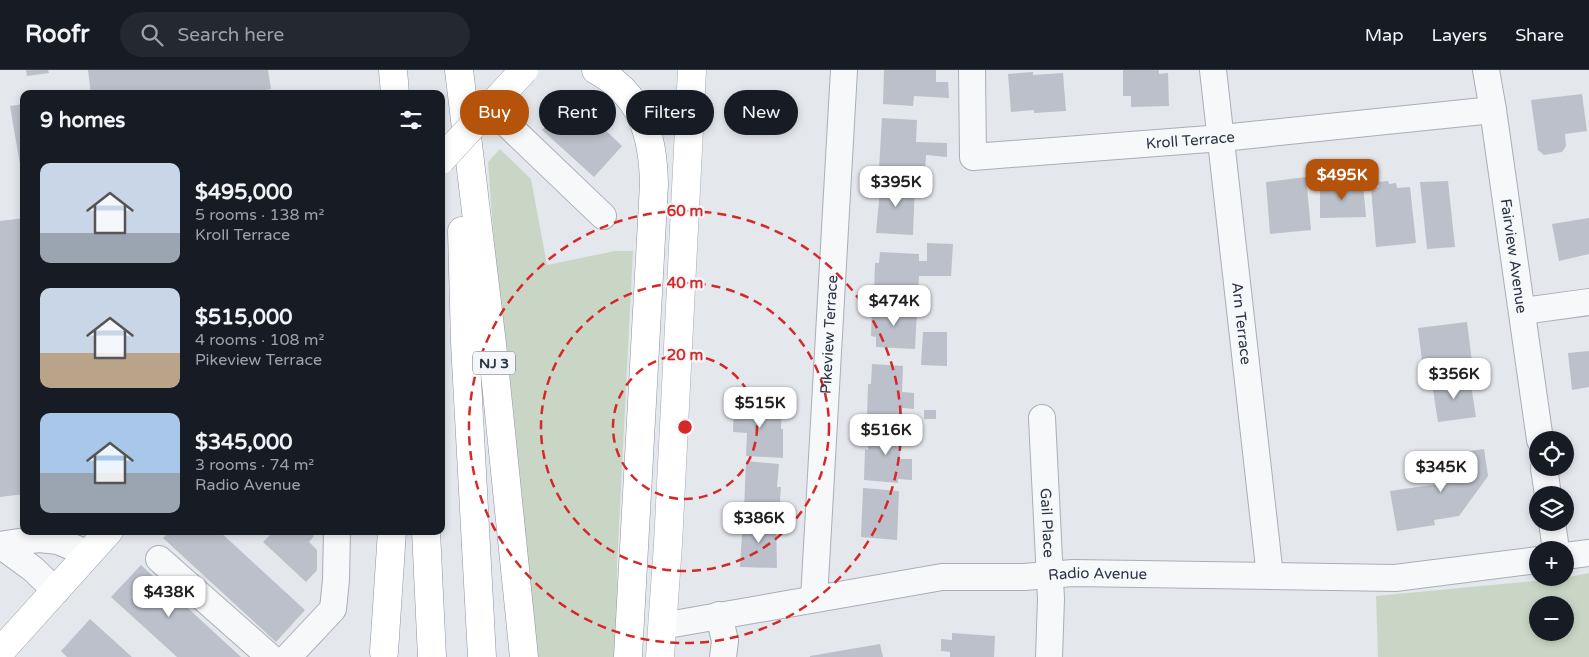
<!DOCTYPE html>
<meta charset="utf-8">
<style>
:root{--surface:#171b24;--page:#242831;--text:#f1f3f6;--muted:#9ea1a6;--line:#363941;--accent:#b45309}
body{margin:0;font-family:"Varela Round",sans-serif;background:var(--page);color:var(--text);height:100vh;display:flex;flex-direction:column;font-size:19px;white-space:nowrap}
*{box-sizing:border-box;margin:0}
p{font-size:16px;color:var(--muted)}
.icon{flex:none;width:28px;height:28px;fill:none;stroke:currentColor;stroke-width:2;stroke-linecap:round;stroke-linejoin:round}
.map{position:relative;flex:1;overflow:hidden}
.panel{position:absolute;left:20px;top:20px;width:425px;height:445px;display:flex;flex-direction:column;background:var(--surface);border-radius:10px;box-shadow:0 2px 8px #0003}
.panel>*{flex:none}
.guide{position:absolute;left:460px;top:20px;width:475px;height:45px;display:flex;gap:10px}
.buttons{position:absolute;left:1529px;top:361px;display:grid;gap:10px}
.buttons a{display:grid;place-items:center;width:45px;height:45px;border-radius:50%;background:var(--surface);box-shadow:0 2px 8px #0003;font-size:25px}
.price{position:absolute;translate:-50% -42px;padding:0 11px;border-radius:10px;background:#fff;color:#222;font-size:16px;line-height:32px;filter:drop-shadow(0 1px 2px #0008)}
.price::after{content:'';position:absolute;left:50%;top:30px;width:15px;height:11px;margin-left:-8px;background:inherit;clip-path:polygon(0 0,100% 0,50% 100%)}
.price.current{background:var(--accent);color:#fff}
ul{padding:0;list-style:none}
li{display:flex;align-items:center;gap:15px;height:125px;padding:0 20px}
li span{display:grid;place-items:center;flex:none;width:140px;height:100px;border-radius:10px;color:#555}
li>.icon{margin-inline-start:auto}
span .icon{width:60px;height:60px;fill:#fffc;stroke-width:1}
li b{font-size:21px}
h2{display:flex;justify-content:space-between;align-items:center;height:60px;padding:0 20px;font-size:21px}
.pill{padding:0 18px;border-radius:22px;background:var(--surface);box-shadow:0 2px 8px #0003;font-size:18px;line-height:45px}
.pill.current{background:var(--accent);color:#fff}
header{display:flex;align-items:center;gap:30px;box-sizing:border-box;height:70px;padding:0 25px;background:var(--surface);border-bottom:1px solid var(--line)}
header strong{font-size:24px}
nav{display:flex;gap:28px;margin-inline-start:auto;font-size:18px}
.search{width:350px;height:45px;background:var(--page);display:flex;align-items:center;gap:12px;box-sizing:border-box;padding:0 18px;border-radius:28px;color:var(--muted);font-size:19px}
.map>svg:first-child{display:block}
</style>
<header>
<strong>Roofr</strong>
<div class="search"><svg class="icon" aria-label="search" viewBox="0 0 24 24"><circle cx="10" cy="10" r="6"/><path d="M15 15l6 6"/></svg>Search here</div>
<nav><a>Map</a><a>Layers</a><a>Share</a></nav>
</header>
<div class="map">
<svg width="1589" height="587" viewBox="0 0 1589 587">
<rect width="100%" height="100%" fill="#e4e7ec"/>
<path fill="#c9d6c5" fill-rule="evenodd" d="M500,79l31,30 16,86 68,-14h18l-16,314 1,92h-83l-26,-218 -21,-277z
M1589,503v84h-211l-2,-61 189,-18zM1538,535h27v27h-27z"/>
<path fill="#bbc0ca" d="M26,0h22l1,3 -22,3z
M88,0h180l3,19 -31,5h-149z
M884,0h52v12h12l1,16 -35,-2 -1,10 -30,-2z
M1123,0h36v4l9,-1 1,33 -38,1v-11h-8z
M1033,2v3l30,-2 3,38 -32,2v-3l-23,2 -3,-38z
M1582,24l5,37 -22,3 1,12 -4,6 -18,3 -6,-5 -7,-50z
M572,28l50,48 -28,31 -52,-47z
M24,34v78h-1l-13,-76z
M882,48l35,2 -1,22 31,1v14l-21,-2 -1,17 -46,-3z
M1306,107l5,53 -41,4 -4,-52z
M881,110l34,1 -2,54 -37,-2z
M1346,110l1,6 16,-2 3,33 -46,1v-31h17l-1,-6z
M1388,111l1,3 7,-1 1,5 13,-1 6,56 -40,4 -5,-59 8,-1 -1,-5z
M1448,111l7,66 -28,2 -7,-67z
M24,148v276l-24,3v-276z
M1589,148v36l-30,7 -7,-37z
M927,173l26,1 -2,32h-32l-1,20 -44,-3 1,-30h4l1,-11 39,2v7h8z
M872,236l45,3 -2,40 -39,-2v-10l-5,-1z
M1467,252l6,48 -49,7 -6,-49z
M923,262h24v34l-26,-1z
M1589,281v36l-17,3 -4,-37z
M872,294l31,2 -1,26 12,1v16l-12,-1 -1,13 -34,-3 1,-34h3z
M1470,309l6,38 -38,5 -6,-38z
M734,333l48,2 -1,24h2v29l-37,-2 1,-23 -14,-1z
M924,340h12v9h-12z
M869,356l32,1 -1,32h12v21l-14,-1v4l-34,-3 1,-31 3,1z
M1484,379l4,27 -29,40 -25,4 1,5 -38,6 -7,-40 62,-9 -5,-28z
M746,391l33,3 -2,23h4l-2,26 -35,-3z
M863,418l36,3 -2,49 -36,-3z
M743,449l33,1 1,48 -37,-1z
M170,461h49l86,79 -29,32 -113,-104z
M270,461h38l6,5 -5,6 8,8v20l-11,12 -43,-40 9,-9z
M141,495l100,92h-64l-66,-60z
M90,549l42,38h-65l-6,-6z
M952,563l43,3 -1,21h-44v-5l-9,-1v-12l11,1z
M880,574l3,13h-73v-1z"/>
<g fill="none" stroke-linecap="round" stroke-linejoin="round">
<g stroke="#a9aeb7" stroke-width="28">
<g id="minor">
<path id="s1" d="M972,0l1,87 249,-19 271,-28"/>
<path id="s2" d="M1213,0l57,506"/>
<path id="s3" d="M1486,0l7,40 47,330"/>
<path d="M489,37l114,109"/>
<path d="M1523,241l66,-9"/>
<path id="s4" d="M1042,348l9,181 -2,58"/>
<path d="M1544,398l4,27"/>
<path d="M1552,452l4,28"/>
<path d="M0,475l39,-6 19,2 31,13"/>
<path d="M0,475l33,24 23,22"/>
<path d="M1565,486l24,-3"/>
<path d="M159,489l111,98"/>
<path id="s5" d="M814,529l30,-529"/>
<path d="M719,545l6,26 -2,16"/>
<path id="s6" d="M662,556l280,-49h82l49,-4 322,5 143,-18"/>
<path d="M288,587l45,-48 3,-29 1,-49"/>
</g>
</g>
<g stroke="#a3abb8" stroke-width="29">
<path id="major" d="M0,582l109,-121
M660,587l8,-113 24,-474"/>
</g>
<g stroke="#8b94a3" stroke-width="29">
<path id="highway" d="M393,0l2,24
M459,0l33,274 32,313
M596,0c46,25 57,65 58,114l-26,473
M462,161l3,112 17,314
M426,461l6,126
M384,582l8,-121"/>
</g>
<use href="#minor" stroke="#f7f8fa" stroke-width="26"/>
<use href="#major" stroke="#fff" stroke-width="28"/>
<use href="#highway" stroke="#fff" stroke-width="28"/>
<g stroke="#a3abb8" stroke-width="29" stroke-linecap="butt">
<path id="major-bridge" d="M441,90l83,-90"/>
</g>
<use href="#major-bridge" stroke="#fff" stroke-width="28"/>
</g>
<g fill="none" stroke="#d62828" stroke-width="2.5" stroke-dasharray="9 6">
<circle cx="685" cy="357" r="72"/>
<circle cx="685" cy="357" r="144"/>
<circle cx="685" cy="357" r="216"/>
</g>
<g text-anchor="middle" stroke-width="4.5" stroke-linejoin="round" paint-order="stroke">
<rect fill="#f4f6f9" stroke="#676e7b" stroke-width="1" x="473" y="281.5" width="42" height="23" rx="4"/>
<g font-size="14" font-weight="bold" fill="#2b3445">
<text x="494" y="298">NJ 3</text>
</g>
<g font-size="15" fill="#2b3445" stroke="#f4f6f9">
<text dy="5" stroke="none"><textPath href="#s1" startOffset="305">Kroll Terrace</textPath></text>
<text dy="5" stroke="none"><textPath href="#s3" startOffset="188">Fairview Avenue</textPath></text>
<text dy="5" stroke="none"><textPath href="#s2" startOffset="255">Arn Terrace</textPath></text>
<text dy="5" stroke="none"><textPath href="#s5" startOffset="265">Pikeview Terrace</textPath></text>
<text dy="5" stroke="none"><textPath href="#s4" startOffset="105">Gail Place</textPath></text>
<text dy="5" stroke="none"><textPath href="#s6" startOffset="440">Radio Avenue</textPath></text>
</g>
</g>
<circle cx="685" cy="357" r="8" fill="#d62828" stroke="#f4f6f9" stroke-width="2.5"/>
<g font-size="15" text-anchor="middle" font-weight="bold" fill="#d62828" stroke="#f4f6f9" stroke-width="4.5" stroke-linejoin="round" paint-order="stroke">
<text x="685" y="146">60 m</text>
<text x="685" y="218">40 m</text>
<text x="685" y="290">20 m</text>
</g>
</svg>
<div class="buttons">
<a><svg class="icon" aria-label="locate" viewBox="0 0 24 24"><circle cx="12" cy="12" r="6"/><path d="M12 2v4M12 18v4M2 12h4M18 12h4"/></svg></a>
<a><svg class="icon" aria-label="layers" viewBox="0 0 24 24"><path d="M12 4l9 5-9 5-9-5zM3 14l9 5 9-5"/></svg></a>
<a>+</a>
<a>−</a>
</div>
<b class="price current" style="left:1342px;top:131px">$495K</b>
<b class="price" style="left:896px;top:138px">$395K</b>
<b class="price" style="left:894px;top:257px">$474K</b>
<b class="price" style="left:1454px;top:330px">$356K</b>
<b class="price" style="left:760px;top:359px">$515K</b>
<b class="price" style="left:886px;top:386px">$516K</b>
<b class="price" style="left:1441px;top:423px">$345K</b>
<b class="price" style="left:759px;top:474px">$386K</b>
<b class="price" style="left:169px;top:548px">$438K</b>
<div class="guide">
<a class="pill current">Buy</a>
<a class="pill">Rent</a>
<a class="pill">Filters</a>
<a class="pill">New</a>
</div>
<section class="panel">
<h2>9 homes<svg class="icon" aria-label="filters" viewBox="0 0 24 24"><path d="M4 7h16M4 17h16"/><circle cx="9" cy="7" r="2"/><circle cx="15" cy="17" r="2"/></svg></h2>
<ul>
<li><span style="background:linear-gradient(#c9d6e8 70%,#9aa5b1 0)"><svg class="icon" aria-label="home" viewBox="0 0 24 24"><path d="M3 11l9-7 9 7M6 9v11h12V9"/></svg></span><div><b>$495,000</b><p>5 rooms · 138 m²</p><p>Kroll Terrace</p></div></li>
<li><span style="background:linear-gradient(#c9d6e8 65%,#b9a48a 0)"><svg class="icon" aria-label="home" viewBox="0 0 24 24"><path d="M3 11l9-7 9 7M6 9v11h12V9"/></svg></span><div><b>$515,000</b><p>4 rooms · 108 m²</p><p>Pikeview Terrace</p></div></li>
<li><span style="background:linear-gradient(#a9c7e8 60%,#9aa5b1 0)"><svg class="icon" aria-label="home" viewBox="0 0 24 24"><path d="M3 11l9-7 9 7M6 9v11h12V9"/></svg></span><div><b>$345,000</b><p>3 rooms · 74 m²</p><p>Radio Avenue</p></div></li>
</ul>
</section>
</div>
